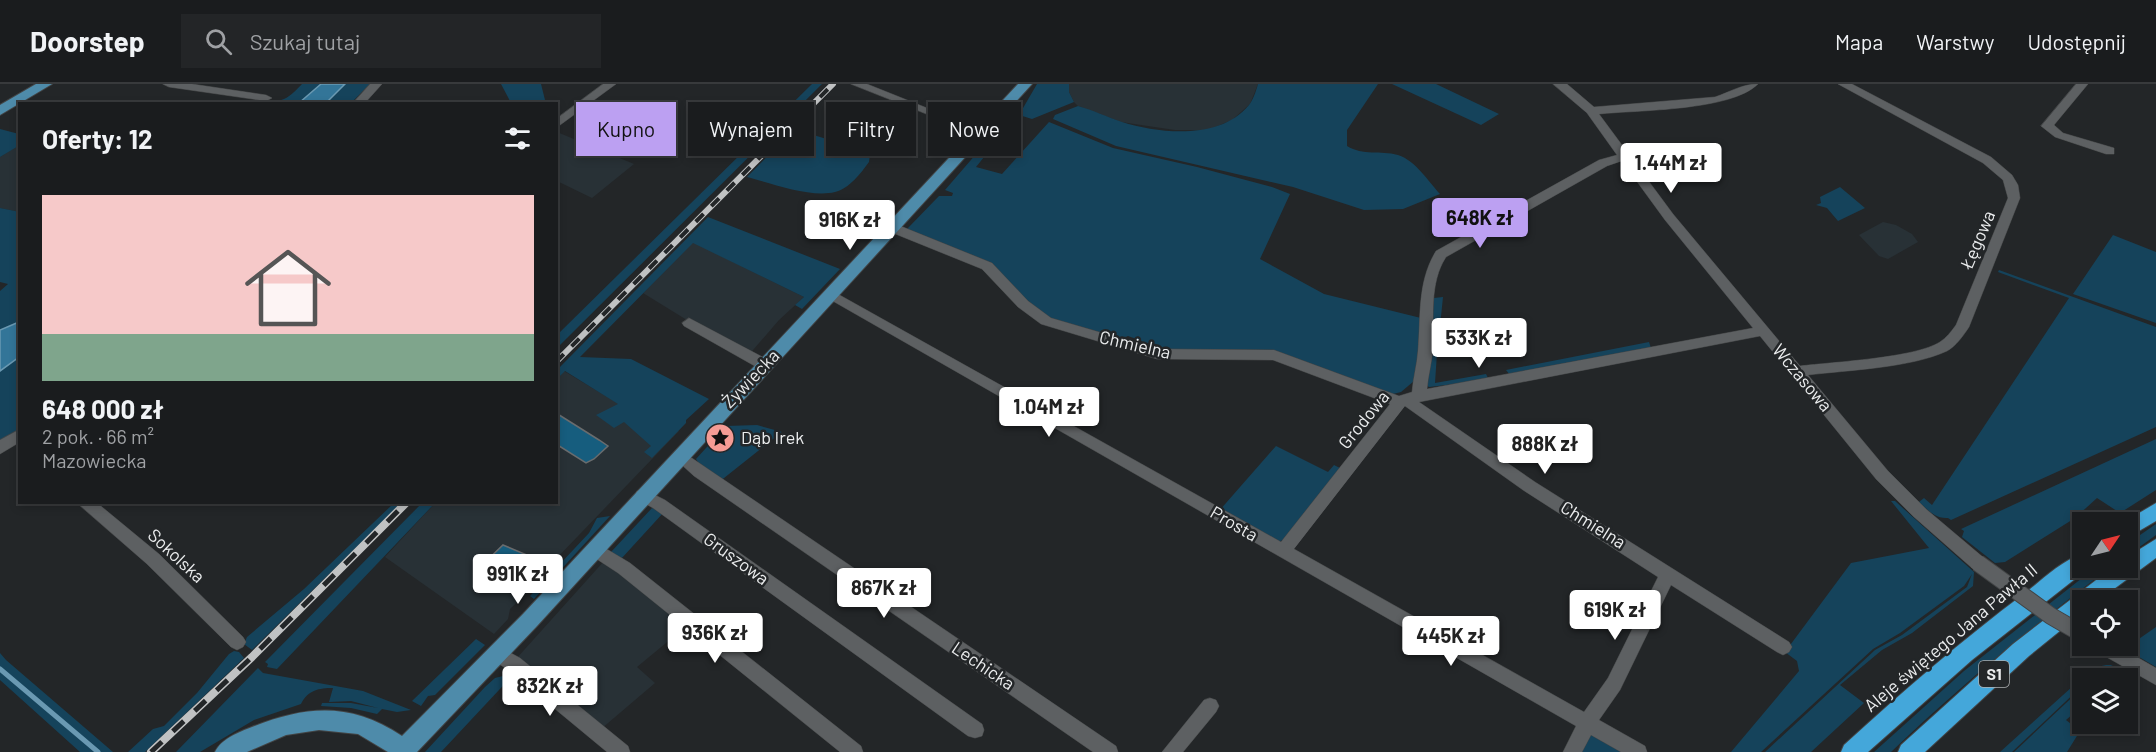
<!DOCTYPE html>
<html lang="pl">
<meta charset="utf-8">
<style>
:root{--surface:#1a1c1e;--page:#232527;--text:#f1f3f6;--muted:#9fa1a4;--line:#383a3c;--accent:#bca0f2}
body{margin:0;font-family:Barlow,sans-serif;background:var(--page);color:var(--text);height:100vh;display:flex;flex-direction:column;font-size:22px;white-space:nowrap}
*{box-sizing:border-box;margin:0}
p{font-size:20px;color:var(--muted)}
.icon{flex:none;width:33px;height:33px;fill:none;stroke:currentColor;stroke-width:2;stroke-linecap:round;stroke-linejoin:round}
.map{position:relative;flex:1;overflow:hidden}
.panel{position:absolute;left:18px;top:18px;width:540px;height:402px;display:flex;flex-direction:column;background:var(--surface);border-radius:0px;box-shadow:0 3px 9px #0003,0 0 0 2px var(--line)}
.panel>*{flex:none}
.top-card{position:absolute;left:576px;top:18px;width:570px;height:54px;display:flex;gap:12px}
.needle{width:39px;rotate:55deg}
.fabs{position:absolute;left:2072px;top:428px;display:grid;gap:12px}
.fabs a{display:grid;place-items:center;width:66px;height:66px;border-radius:0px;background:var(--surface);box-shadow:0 3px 9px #0003,0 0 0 2px var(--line);font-size:30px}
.price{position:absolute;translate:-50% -51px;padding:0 14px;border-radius:6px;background:#fff;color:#222;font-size:20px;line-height:39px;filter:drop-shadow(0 2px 3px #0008)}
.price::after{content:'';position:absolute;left:50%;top:36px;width:18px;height:14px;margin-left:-9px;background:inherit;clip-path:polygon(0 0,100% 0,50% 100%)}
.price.current{background:var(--accent);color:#111}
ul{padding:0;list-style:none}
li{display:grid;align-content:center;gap:12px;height:318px;padding:0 24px}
li span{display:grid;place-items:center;height:186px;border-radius:0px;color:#555}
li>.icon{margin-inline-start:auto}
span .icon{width:108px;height:108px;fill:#fffc;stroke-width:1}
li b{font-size:26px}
h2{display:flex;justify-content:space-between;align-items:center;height:72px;padding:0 24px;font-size:26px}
.chip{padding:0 21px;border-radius:0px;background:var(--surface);box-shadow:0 3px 9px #0003,0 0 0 2px var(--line);font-size:21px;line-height:54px}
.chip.current{background:var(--accent);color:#111}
header{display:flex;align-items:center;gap:36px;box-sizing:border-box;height:84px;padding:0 30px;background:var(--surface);border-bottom:2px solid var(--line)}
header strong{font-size:28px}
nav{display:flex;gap:33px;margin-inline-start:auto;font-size:21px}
.search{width:420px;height:54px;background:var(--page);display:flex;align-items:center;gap:15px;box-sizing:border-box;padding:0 21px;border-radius:0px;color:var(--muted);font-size:22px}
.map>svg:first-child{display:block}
</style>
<header>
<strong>Doorstep</strong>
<div class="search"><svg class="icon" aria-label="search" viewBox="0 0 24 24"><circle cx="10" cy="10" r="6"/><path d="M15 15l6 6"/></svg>Szukaj tutaj</div>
<nav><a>Mapa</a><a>Warstwy</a><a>Udostępnij</a></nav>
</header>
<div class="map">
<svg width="2156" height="668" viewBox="0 0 2156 668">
<rect width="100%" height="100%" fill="#232628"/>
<path fill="#283136" d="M1069,0h189l-8,20 -18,16 -24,10h-33l-54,-8 -43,-16 -4,-4 -5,-10z
M556,48h1l77,32 -42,34 -35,-17z
M19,61v67l-19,-4v-51z
M1883,138l13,3 16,9 6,8 -30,17 -9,-3 -20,-21z
M693,158l111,55 -25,23 -32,37 -104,-64z
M564,287l55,33 60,27 -150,156 -1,5 -18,17 -2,10 -14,15 -109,-77 50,-54 121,-1 1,-123z
M605,476l84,64 -52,43 18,16 -54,46 -85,-70z"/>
<path fill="#15435b" d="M302,0h19l-22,19 -57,1c12,-8 29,1 42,-5 7,-3 13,-10 18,-15z
M345,0h25l-19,19 -25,1z
M501,0h40l4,16 -4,3h-30z
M812,0h10l-265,264v-13z
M1037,0h32v8l5,10 -42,17 -13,-4z
M1258,0h120l-31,46v16c16,10 33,4 51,9 18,6 30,26 42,39l-37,15 -39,1 -71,-23 -177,-41 -63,-27 2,-4 23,-9c15,4 29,11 44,16 39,12 98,18 127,-17 4,-5 7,-14 9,-21z
M1392,0h44l63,30 -18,11z
M1049,38l64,26 84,19 75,20 18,7 -30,65 64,35 101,25 -11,62 -13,11 -12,3 -104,-40 -141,-6 -2,-8 -14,-5 -12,5 -68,-22 -54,-49 -87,-41 32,-33h13l1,-3 -8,-3 38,-44 8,-5h6l-21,26 26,7z
M0,45l19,5 1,11 -20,12z
M794,45l65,20 11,5 -1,8c-8,11 -20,27 -34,30 -25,6 -64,-9 -88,-15z
M1840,103l25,21 -27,13 -11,-13 -11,-3 5,-2 -1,-6z
M0,124l20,4 -1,110 -19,8v-39l8,-7 -8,-2z
M708,133l132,52 -38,40 -7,-4 9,-8 -111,-54 -113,114 51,2 78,40 -23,21v3l-34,35 -8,-6 7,-6 -27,-24 -10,6 -18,-13 22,-11 -53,-33 -8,8v-9z
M2113,151l43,17v71l-83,-29z
M1999,186l157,57v100l-205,93 -3,-2c-13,1 -20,-8 -29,-16l5,-4 8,7 137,-207 -71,-26z
M1443,213l-5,49 -9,1 5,-49z
M1649,258l2,6 -141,27 -4,-5z
M1437,269l-2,30 51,-9 3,6 -60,7 -3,-2 3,-30z
M19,273v72l-19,13v-71z
M757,341l25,7 -63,50 -18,-15 -5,-8 30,-33z
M2156,355v51l-36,23 -23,-15 -22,20 -70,44 -10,1 -33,-26 2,-6 -3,-2z
M1276,362l52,26 6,-7 6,3 -57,72 -5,2 -59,-31z
M1891,417h4l79,71 -1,14 -61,47 -30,17 -42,35 24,18 -53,49h-46l110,-102 27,-15 65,-48 5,-13 -8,12 -64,47 -27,16 -112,103h-30l68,-81 -2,-10 -12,-9 66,-89 78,-15z
M394,419h7l-149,147 -8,-6 3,-7 57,-48z
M422,419h13l-158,166 -10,-2 1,-3 -3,-2z
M652,424l12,4 -43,47 -10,-7z
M610,432l-76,83 -4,-3 59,-63 8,-15z
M2156,440v11l-29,21v-12z
M2096,483h15c-76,57 -151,119 -220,185h-17l90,-81z
M2156,543v40l-22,-13 -1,-11z
M476,555l9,6 -50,50 -7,1 -7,10 -9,-5z
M234,567l5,1 5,6 -99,94h-17l25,-23 11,-3 33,-33 32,-39z
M0,569l6,7 107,92h-33l-80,-72z
M2106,581h7c-12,4 -19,13 -31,13v8l-70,66h-12l93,-84z
M258,584l5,5 100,18 48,19 -14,2 -15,-3 -5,5 -26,-6 -30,-2 1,-3h29l27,5 -27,-7 -22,1 4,-14c-14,0 -25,2 -32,16l-47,16 -54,32h-24z
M511,587l4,2 -74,79h-16l60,-65 10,-9 12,-3z
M2082,604v18l-16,14 14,11 -13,21h-53z
M1592,647l36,21h-51z"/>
<path fill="#337598" stroke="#6a99b2" stroke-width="1.5" d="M321,0h24l-19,19h-27z
M849,42h6l13,9 -14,9 -19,-6 1,-3z
M19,238v35l-19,14v-41z"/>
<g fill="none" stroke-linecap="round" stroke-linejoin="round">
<path stroke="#6a99b2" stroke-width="5" d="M0,585l98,83"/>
</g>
<path fill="#165d7e" stroke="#696c6e" stroke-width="1.5" d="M556,329l43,27 9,6 -14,13 -8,4 -30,-19z
M503,461l31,13 -28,30 -32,-15z"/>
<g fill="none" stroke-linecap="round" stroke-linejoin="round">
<g stroke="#424445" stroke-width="1">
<path id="minor" d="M163,0h29l74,11 6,3 -6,3 -97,-14z
M370,0h12l-18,20h-12z
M603,0h13l-60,44v-9z
M851,0h16l120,48 -2,2h-8z
M1553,0h14l27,23 121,-10c15,-5 27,-13 43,-13 -27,27 -120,26 -159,30l74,100 127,152c33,-4 115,-8 140,-24 6,-4 11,-10 16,-17l52,-127 -5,-18 -20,-17 -145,-79h14l139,73 21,18 6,10 2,13 -51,129c-6,9 -13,19 -22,24 -37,17 -98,19 -139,24l80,96 38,38 58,49 2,5 -2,5 -6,2 -6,-2 -58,-51 -38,-38 -116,-143 -341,66 116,80 254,160 3,5 -3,5 -6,3 -6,-3 -106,-67 -51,105 -21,30 46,26 2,6h-26l-30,-17 -9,17h-19l13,-26 -752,-430 7,-4 5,1 445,249 109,-138 -117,-44 -116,-1 -116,-35 -23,-17 -36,-38 -94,-38 -1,-3 6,-4 5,1 94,38 36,38 23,17 106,31 117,1 125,46 13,-4c1,-14 5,-27 6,-41 3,-35 -1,-69 18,-100l163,-91 18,-5 -30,-42zM1622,77l43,59 88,108 -326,61c1,-13 5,-27 6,-41 1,-30 -4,-65 13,-91l161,-91zM1405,322l118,84 135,87 -50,101 -24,34 -290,-163z
M2076,0h12l-34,41 9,8 51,15v6h-8l-51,-17 -14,-11z
M689,234l81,43 2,4 -2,4h-10l-76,-43 -2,-3z
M20,345v13l-20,12v-14z
M680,366l436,296 2,6h-25l-399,-276 -22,-20 3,-4z
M643,405l22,11 317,224 2,6 -2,6 -7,2 -7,-2 -315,-228 -16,-9 -2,-4 2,-4z
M76,418h20l63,52 84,83 3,5 -3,5 -6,3 -6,-3 -84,-83z
M595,458l35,21 231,183 2,6h-23l-222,-179 -29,-19 -2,-5 2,-5z
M2091,561h25l40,23v17l-62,-35z
M498,562l22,12 108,88 2,6h-23l-99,-82 -16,-11 -3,-5 3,-5z
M1210,614l6,2 3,6 -3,6 -33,40h-21l42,-52z"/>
</g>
<g stroke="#424445" stroke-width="2">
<path id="major" d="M36,0h16l-52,31v-10z
M1018,0h14l-495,542 -120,126h-29l-30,-18 -39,-4 -33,5 -39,17h-32c6,-13 24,-20 37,-25 55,-22 99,-25 150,9l121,-122z"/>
</g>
<g stroke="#424445" stroke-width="2">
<path id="highway" d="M2156,419v18l-29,17v-16h-3z
M2156,455v19l-57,42h-17v13l-53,43 -104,96h-27l3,-7 112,-101 100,-77h14v-10z
M2082,470v13l7,1 -117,92 -104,92h-27l3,-7c58,-53 118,-105 181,-152 17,-13 36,-32 57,-39z"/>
</g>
<use href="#minor" fill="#5d6062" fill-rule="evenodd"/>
<use href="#major" fill="#4e8baa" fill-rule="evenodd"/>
<use href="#highway" fill="#44a7da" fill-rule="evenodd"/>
<g stroke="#c0c2c3" stroke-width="6">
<path id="rail-far1" d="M556,278l277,-278"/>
</g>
<g stroke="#c0c2c3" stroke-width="8">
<path id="rail" d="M151,668l101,-95 155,-155"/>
</g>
<use href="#rail-far1" stroke="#232628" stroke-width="4" stroke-dasharray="11" stroke-linecap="butt"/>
<use href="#rail" stroke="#232628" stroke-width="5" stroke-dasharray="15" stroke-linecap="butt"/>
<g stroke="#424445" stroke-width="18" stroke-linecap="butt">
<path id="minor-bridge" d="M1978,479l73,53 31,18"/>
</g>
<use href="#minor-bridge" stroke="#5d6062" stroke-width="16"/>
</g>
<defs>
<g id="sight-disc" transform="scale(1.5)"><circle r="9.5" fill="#f59c95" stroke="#232628"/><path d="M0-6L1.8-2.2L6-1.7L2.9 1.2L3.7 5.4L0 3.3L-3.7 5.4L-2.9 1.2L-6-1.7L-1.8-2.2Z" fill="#111"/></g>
</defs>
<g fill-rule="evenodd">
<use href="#sight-disc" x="720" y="354"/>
</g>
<g text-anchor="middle" stroke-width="5" stroke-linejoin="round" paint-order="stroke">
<rect fill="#232628" stroke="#afb1b3" stroke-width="1.5" x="1979" y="577" width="30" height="26" rx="4.5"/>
<g font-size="16" font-weight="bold" fill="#ebedee">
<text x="1994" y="596">S1</text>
</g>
<g font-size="18" fill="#ebedee" stroke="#232628">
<text transform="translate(1978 156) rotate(-67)" y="6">Łęgowa</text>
<text transform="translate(1135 261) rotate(13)" y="6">Chmielna</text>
<text transform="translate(1802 294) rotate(50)" y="6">Wczasowa</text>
<text transform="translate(751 295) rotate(-46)" y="6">Żywiecka</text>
<text transform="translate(1364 336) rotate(-51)" y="6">Grodowa</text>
<text transform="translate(1234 440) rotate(30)" y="6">Prosta</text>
<text transform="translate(1593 441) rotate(32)" y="6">Chmielna</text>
<text transform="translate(176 472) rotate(43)" y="6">Sokolska</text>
<text transform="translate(736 475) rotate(36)" y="6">Gruszowa</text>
<text transform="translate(1951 554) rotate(-40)" y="6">Aleje świętego Jana Pawła II</text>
<text transform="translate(983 582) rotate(34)" y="6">Lechicka</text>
</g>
<g font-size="18" fill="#ebedee" stroke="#232628" text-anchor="start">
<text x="741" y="360">Dąb Irek</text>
</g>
</g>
</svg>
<div class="fabs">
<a><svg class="needle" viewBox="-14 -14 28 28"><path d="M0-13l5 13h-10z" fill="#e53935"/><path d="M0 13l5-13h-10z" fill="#9fa1a4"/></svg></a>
<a><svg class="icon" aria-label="locate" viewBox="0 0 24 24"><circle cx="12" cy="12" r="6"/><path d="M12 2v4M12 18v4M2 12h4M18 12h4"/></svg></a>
<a><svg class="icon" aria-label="layers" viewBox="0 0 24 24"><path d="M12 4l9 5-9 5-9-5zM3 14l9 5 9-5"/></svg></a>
</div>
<b class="price" style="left:1671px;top:110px">1.44M zł</b>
<b class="price current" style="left:1480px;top:165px">648K zł</b>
<b class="price" style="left:850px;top:167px">916K zł</b>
<b class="price" style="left:1479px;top:285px">533K zł</b>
<b class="price" style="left:1049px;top:354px">1.04M zł</b>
<b class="price" style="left:1545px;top:391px">888K zł</b>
<b class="price" style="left:518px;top:521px">991K zł</b>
<b class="price" style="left:884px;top:535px">867K zł</b>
<b class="price" style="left:1615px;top:557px">619K zł</b>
<b class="price" style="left:715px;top:580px">936K zł</b>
<b class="price" style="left:1451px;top:583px">445K zł</b>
<b class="price" style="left:550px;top:633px">832K zł</b>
<div class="top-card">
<a class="chip current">Kupno</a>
<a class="chip">Wynajem</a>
<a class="chip">Filtry</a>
<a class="chip">Nowe</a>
</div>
<section class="panel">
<h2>Oferty: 12<svg class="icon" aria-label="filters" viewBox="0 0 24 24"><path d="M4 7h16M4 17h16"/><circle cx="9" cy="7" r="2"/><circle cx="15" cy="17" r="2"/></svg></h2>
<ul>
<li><span style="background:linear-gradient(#f6c9c9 75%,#7fa58c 0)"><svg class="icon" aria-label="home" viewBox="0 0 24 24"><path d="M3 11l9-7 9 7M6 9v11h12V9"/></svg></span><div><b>648 000 zł</b><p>2 pok. · 66 m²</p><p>Mazowiecka</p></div></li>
</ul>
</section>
</div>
